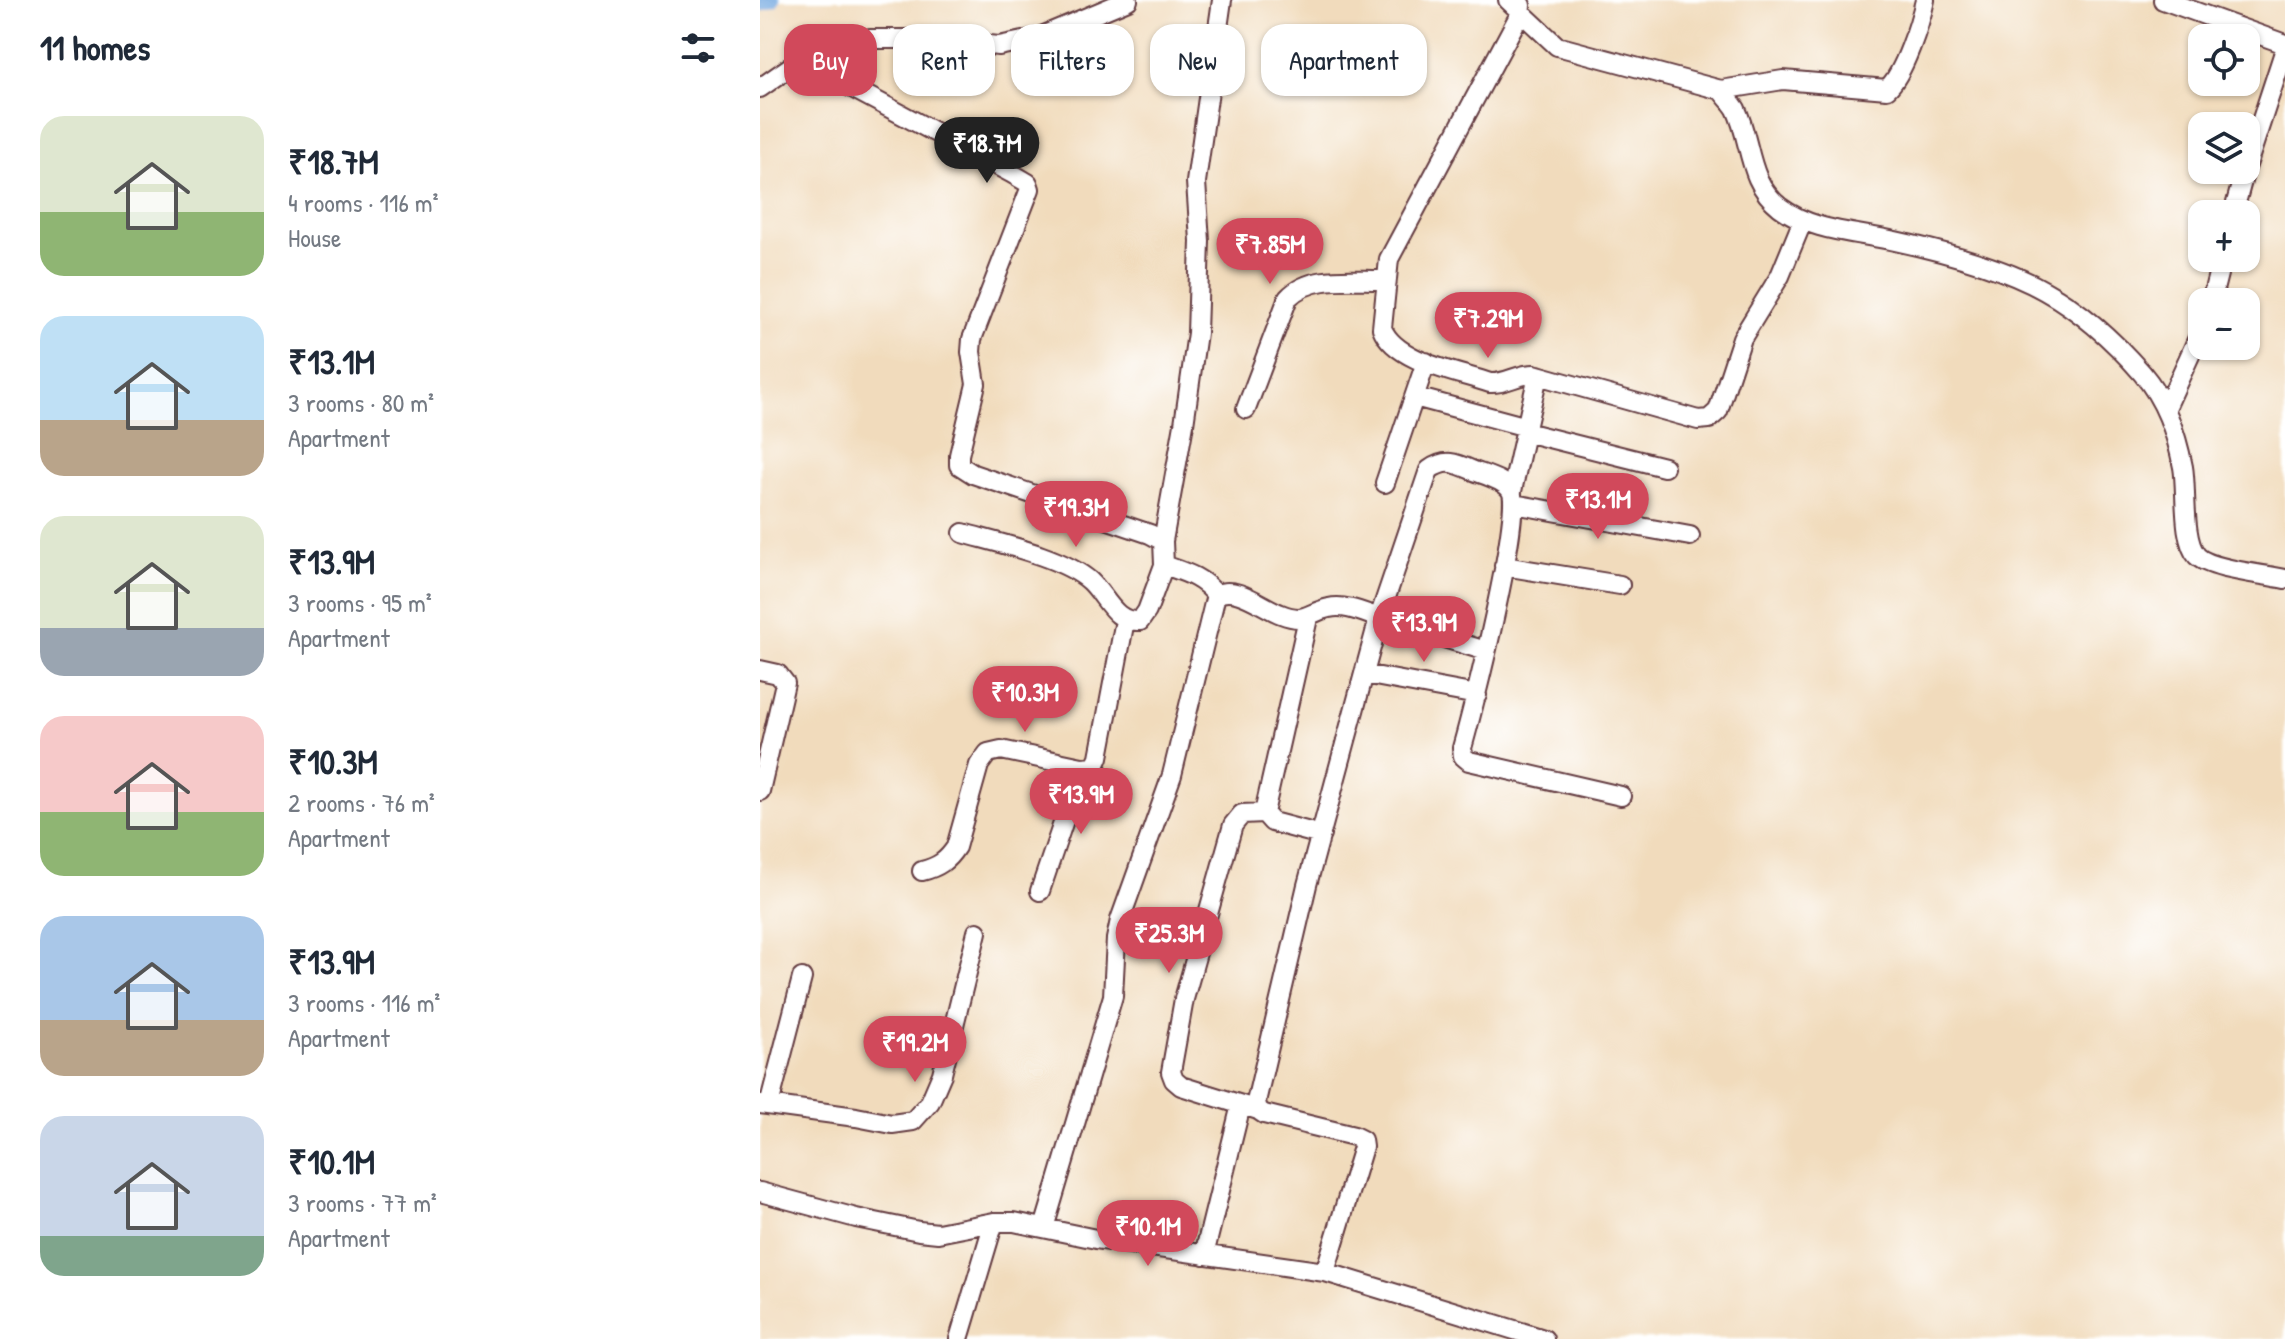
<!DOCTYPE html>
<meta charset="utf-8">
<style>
:root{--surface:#fff;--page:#f6f6f7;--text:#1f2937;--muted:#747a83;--accent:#d1495b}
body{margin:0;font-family:"Patrick Hand",sans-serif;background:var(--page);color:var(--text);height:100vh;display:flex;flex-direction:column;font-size:30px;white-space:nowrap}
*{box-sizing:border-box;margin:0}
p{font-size:26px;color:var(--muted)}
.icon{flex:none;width:44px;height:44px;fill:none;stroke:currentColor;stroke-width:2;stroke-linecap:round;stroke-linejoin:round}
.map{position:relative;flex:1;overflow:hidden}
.panel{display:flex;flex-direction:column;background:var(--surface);width:760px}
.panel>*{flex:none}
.banner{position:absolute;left:24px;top:24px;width:760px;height:72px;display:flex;gap:16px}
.buttons{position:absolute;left:1428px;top:24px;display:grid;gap:16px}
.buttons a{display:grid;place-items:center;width:72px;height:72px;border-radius:16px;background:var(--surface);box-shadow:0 2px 6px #0004;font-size:40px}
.price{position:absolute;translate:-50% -68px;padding:0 18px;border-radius:28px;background:var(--accent);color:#fff;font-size:26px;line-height:52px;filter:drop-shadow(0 2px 4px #0008)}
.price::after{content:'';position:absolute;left:50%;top:48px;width:24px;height:18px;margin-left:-12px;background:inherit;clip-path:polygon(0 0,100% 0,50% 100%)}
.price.current{background:#222;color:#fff}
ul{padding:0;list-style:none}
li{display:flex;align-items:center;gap:24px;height:200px;padding:0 40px}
li span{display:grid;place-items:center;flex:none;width:224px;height:160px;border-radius:24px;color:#555}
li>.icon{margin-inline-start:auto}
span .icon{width:96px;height:96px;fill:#fffc;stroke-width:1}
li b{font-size:34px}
h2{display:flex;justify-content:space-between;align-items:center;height:96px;padding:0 40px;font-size:34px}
.chip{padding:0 28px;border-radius:24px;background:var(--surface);box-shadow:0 2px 6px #0004;font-size:28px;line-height:72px}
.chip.current{background:var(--accent);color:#fff}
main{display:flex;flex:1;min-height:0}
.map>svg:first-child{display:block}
</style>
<main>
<section class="panel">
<h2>11 homes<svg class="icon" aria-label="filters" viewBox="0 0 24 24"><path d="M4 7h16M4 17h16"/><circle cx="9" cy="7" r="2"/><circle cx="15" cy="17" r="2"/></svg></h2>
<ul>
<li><span style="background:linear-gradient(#dfe7d0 60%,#8fb573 0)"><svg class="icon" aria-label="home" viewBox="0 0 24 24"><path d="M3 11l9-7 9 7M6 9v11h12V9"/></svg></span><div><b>₹18.7M</b><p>4 rooms · 116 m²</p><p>House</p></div></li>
<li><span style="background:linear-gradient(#bfe0f5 65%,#b9a48a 0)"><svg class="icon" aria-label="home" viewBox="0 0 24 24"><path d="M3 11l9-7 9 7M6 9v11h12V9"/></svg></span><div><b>₹13.1M</b><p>3 rooms · 80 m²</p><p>Apartment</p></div></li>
<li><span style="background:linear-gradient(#dfe7d0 70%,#9aa5b1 0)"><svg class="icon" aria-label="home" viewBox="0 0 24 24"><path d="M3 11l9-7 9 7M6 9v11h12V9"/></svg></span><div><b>₹13.9M</b><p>3 rooms · 95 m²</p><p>Apartment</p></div></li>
<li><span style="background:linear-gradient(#f6c9c9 60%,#8fb573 0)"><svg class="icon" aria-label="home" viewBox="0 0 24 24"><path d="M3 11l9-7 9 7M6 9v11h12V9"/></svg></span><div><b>₹10.3M</b><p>2 rooms · 76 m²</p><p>Apartment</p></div></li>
<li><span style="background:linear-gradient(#a9c7e8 65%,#b9a48a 0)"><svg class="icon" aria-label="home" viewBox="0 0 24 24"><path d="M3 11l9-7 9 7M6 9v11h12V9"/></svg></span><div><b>₹13.9M</b><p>3 rooms · 116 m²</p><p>Apartment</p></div></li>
<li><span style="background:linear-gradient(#c9d6e8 75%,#7fa58c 0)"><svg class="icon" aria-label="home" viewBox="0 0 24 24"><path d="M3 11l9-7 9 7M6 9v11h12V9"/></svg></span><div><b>₹10.1M</b><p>3 rooms · 77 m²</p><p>Apartment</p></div></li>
</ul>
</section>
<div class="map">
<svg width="1525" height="1339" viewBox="0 0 1525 1339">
<rect width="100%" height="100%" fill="#fff"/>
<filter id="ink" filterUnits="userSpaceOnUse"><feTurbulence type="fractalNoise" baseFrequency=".0125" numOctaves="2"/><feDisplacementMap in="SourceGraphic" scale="16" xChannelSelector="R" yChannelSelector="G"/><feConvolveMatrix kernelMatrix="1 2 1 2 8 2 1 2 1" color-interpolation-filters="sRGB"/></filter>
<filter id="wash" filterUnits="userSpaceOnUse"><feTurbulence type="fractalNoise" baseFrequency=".006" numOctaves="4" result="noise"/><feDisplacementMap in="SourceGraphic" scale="32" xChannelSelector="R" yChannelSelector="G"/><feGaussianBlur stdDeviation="1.8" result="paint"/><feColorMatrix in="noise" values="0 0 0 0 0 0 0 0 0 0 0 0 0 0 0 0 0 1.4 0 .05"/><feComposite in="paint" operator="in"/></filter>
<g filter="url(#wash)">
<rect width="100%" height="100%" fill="#f1dbbc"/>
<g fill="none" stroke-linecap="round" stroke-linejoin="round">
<path stroke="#73a8e0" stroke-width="16" d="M0,4l12,-4"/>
</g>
</g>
<g filter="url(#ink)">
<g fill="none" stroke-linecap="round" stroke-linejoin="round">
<g stroke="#633b41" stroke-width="22">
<path id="minor" d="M748,0l49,46 164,44c4,6 11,12 15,19 16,34 11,72 44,98 33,25 76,25 115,34 46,10 110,27 150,50 36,20 70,51 97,82 23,27 34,59 41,94 4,21 -1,73 14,89 14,14 68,18 88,23
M1403,0l122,44
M761,5l-1,9 -131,245 -7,69c13,34 76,44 108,55 16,1 27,-9 44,-9l164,46 11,-1 9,-8 24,-73 38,-62 23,-56
M40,60l211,113 17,10 2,6 -58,150 -1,13 5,32 -17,71v10l14,9 177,60 13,7 1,24c20,7 39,12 52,30
M0,88l40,-28 17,-9 53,-12h59l70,7 38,-8 91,-38
M961,90l62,-10 104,9c17,-15 33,-66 38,-89
M1486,168l39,-119
M1473,214l12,-44
M1451,302l11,-44
M655,397l112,30
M1406,408l36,-79
M486,409l42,-111c23,-25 66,-17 98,-18
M765,432l139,35
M625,483l41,-121
M752,491l26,-116
M754,504l176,32
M203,533c35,10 100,24 127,48 17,16 24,42 50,40l7,-10 17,-46
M403,541l21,-117 13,-91 3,-92 -4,-59 26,-182
M744,566l116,19
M548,618l-44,195 8,9 49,13
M0,670l18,4 7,9 -25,108
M604,674l113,21
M162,871c16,-4 25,-10 34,-24l23,-82 9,-12 13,-3 81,17 13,-1 4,-9 26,-137
M280,891l42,-124
M0,1104l96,13 36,7 21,-3 17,-19 12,-28 35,-142
M9,1105l33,-127
M498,1110l-77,-24 -7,-6 -3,-8 13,-73 49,-174 9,-11 22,-1
M0,1192l96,26 63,13 19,2 56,-11h20l82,17 229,33 219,67
M284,1228l69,-232 3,-57 4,-19 52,-145 44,-180c20,-11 46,12 65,19 26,10 27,-2 48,-6 16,-4 35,5 50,10l50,-148c17,-12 27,-7 45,1 10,4 31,9 37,20 12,21 -39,223 -49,257l1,8 6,5 152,35
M444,1255l37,-150
M565,1272l38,-125 -1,-7 -8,-4 -90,-22 -6,-4 -2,-8 51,-217 72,-267 107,33
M199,1339l35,-117"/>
</g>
<use href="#minor" stroke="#fff" stroke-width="18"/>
</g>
</g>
</svg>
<div class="buttons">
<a><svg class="icon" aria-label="locate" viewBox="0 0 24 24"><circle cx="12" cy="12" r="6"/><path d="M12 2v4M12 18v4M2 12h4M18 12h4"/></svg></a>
<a><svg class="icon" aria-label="layers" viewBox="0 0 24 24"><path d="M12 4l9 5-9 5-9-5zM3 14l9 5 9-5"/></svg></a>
<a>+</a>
<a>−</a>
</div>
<b class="price current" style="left:227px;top:185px">₹18.7M</b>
<b class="price" style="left:510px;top:286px">₹7.85M</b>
<b class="price" style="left:728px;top:360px">₹7.29M</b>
<b class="price" style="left:838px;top:541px">₹13.1M</b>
<b class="price" style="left:316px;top:549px">₹19.3M</b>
<b class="price" style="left:664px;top:664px">₹13.9M</b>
<b class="price" style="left:265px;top:734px">₹10.3M</b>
<b class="price" style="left:321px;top:836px">₹13.9M</b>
<b class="price" style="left:409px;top:975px">₹25.3M</b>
<b class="price" style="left:155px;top:1084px">₹19.2M</b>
<b class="price" style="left:388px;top:1268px">₹10.1M</b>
<div class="banner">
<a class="chip current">Buy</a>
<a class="chip">Rent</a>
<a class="chip">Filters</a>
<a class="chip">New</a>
<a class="chip">Apartment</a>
</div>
</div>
</main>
